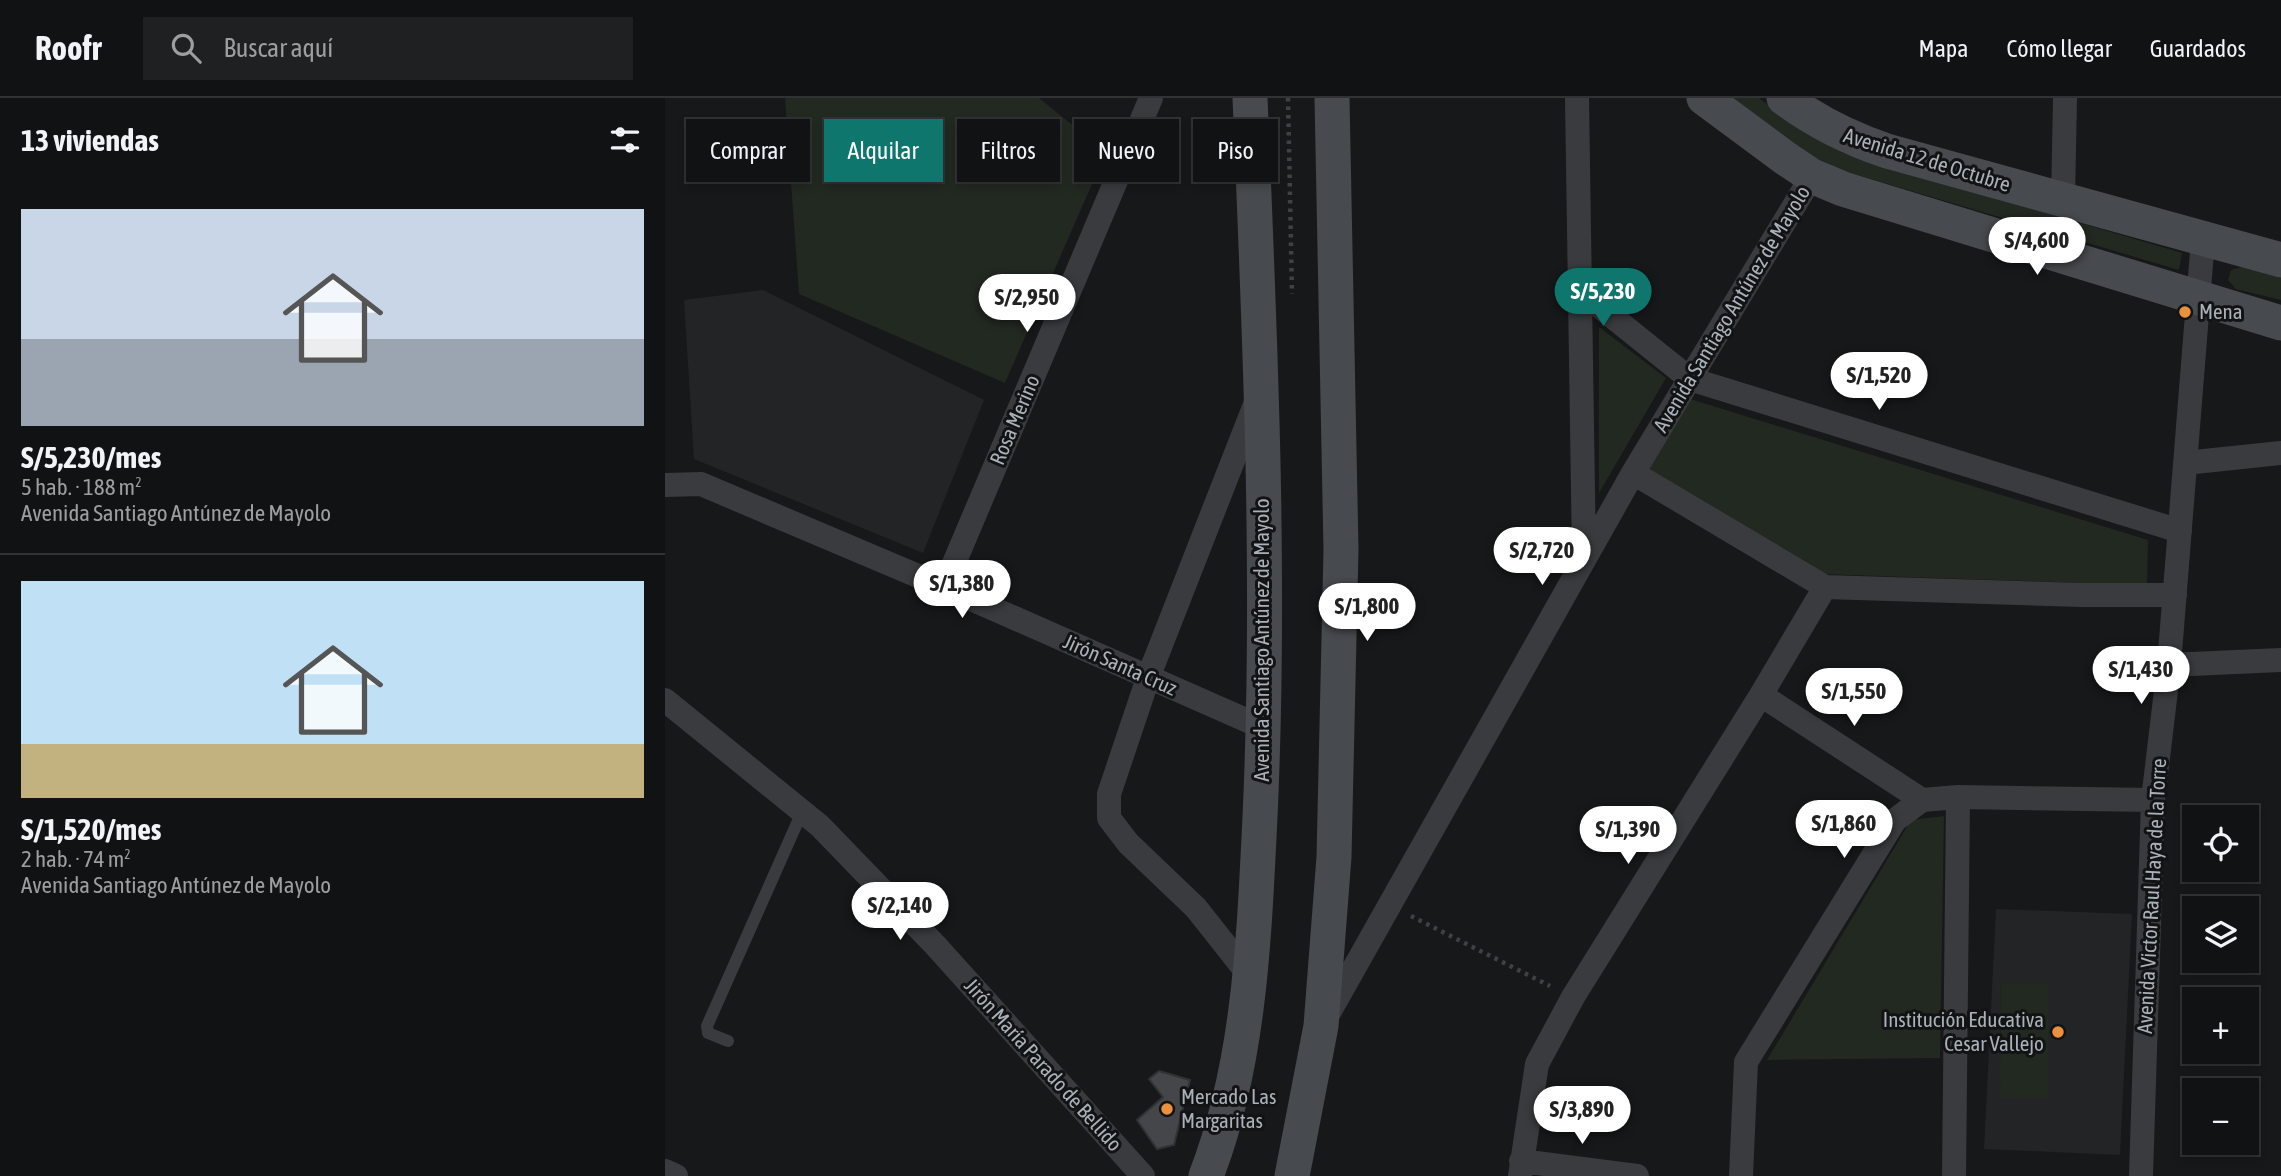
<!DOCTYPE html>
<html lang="es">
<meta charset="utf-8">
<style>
:root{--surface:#111213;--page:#1e2021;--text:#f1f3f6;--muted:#9c9ea0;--line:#303233;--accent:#0f766e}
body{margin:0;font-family:"Asap Condensed",sans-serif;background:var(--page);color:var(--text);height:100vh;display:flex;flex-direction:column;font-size:26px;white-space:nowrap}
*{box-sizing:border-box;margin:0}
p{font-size:23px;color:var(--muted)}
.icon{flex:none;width:38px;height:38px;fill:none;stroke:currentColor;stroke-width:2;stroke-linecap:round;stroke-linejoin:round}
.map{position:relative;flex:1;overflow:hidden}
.panel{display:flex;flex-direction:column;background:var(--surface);width:665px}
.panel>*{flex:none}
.banner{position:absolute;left:21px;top:21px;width:665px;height:63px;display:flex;gap:14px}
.fabs{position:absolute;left:1517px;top:707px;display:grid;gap:14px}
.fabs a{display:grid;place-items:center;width:77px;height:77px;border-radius:0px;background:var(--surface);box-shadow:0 4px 10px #0003,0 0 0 2px var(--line);font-size:35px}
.price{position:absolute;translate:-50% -60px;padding:0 16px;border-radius:24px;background:#fff;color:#222;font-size:23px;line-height:46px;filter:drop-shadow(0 2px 4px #0008)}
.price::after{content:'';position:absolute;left:50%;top:42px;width:21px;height:16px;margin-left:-10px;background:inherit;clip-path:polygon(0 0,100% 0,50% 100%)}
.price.active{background:var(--accent);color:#fff}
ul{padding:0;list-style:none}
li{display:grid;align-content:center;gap:14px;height:371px;padding:0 21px}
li+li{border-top:2px solid var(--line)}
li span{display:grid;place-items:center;height:217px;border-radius:0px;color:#555}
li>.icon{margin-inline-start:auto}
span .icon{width:126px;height:126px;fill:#fffc;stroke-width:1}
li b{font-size:30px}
h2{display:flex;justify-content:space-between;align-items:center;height:84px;padding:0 21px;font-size:30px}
.chip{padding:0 24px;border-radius:0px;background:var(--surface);box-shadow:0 4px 10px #0003,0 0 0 2px var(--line);font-size:24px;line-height:63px}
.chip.active{background:var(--accent);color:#fff}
header{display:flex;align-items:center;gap:42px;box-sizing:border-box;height:98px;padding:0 35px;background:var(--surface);border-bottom:2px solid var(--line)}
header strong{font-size:33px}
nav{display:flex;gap:38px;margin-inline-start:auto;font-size:24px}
.search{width:490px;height:63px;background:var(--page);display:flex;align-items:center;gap:18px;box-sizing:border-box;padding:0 24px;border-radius:0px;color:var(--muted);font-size:26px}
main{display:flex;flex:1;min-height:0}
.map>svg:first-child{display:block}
</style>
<header>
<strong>Roofr</strong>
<div class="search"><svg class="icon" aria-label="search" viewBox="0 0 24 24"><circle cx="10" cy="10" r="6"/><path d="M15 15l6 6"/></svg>Buscar aquí</div>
<nav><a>Mapa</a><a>Cómo llegar</a><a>Guardados</a></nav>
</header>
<main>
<section class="panel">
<h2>13 viviendas<svg class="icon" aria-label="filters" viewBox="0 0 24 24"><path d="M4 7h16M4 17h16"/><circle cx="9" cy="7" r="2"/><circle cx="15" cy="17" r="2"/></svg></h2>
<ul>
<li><span style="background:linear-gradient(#c9d6e8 60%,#9aa5b1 0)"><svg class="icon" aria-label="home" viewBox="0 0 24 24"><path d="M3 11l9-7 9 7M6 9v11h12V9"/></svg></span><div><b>S/5,230/mes</b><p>5 hab. · 188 m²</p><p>Avenida Santiago Antúnez de Mayolo</p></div></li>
<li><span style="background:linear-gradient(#bfe0f5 75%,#c2b280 0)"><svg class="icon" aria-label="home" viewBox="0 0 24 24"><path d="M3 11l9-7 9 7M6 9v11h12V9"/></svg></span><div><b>S/1,520/mes</b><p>2 hab. · 74 m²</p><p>Avenida Santiago Antúnez de Mayolo</p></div></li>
</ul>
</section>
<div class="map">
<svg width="1616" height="1078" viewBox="0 0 1616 1078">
<rect width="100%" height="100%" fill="#171819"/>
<path fill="#232426" d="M98,192l221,110 -61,153 -229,-94 -10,-159z
M1331,811l136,5 -12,241 -136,-6z"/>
<path fill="#222921" d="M120,0h254l67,54 -101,231 -206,-89z
M1064,0h30l43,33 41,22 339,100 -3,17 -342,-101 -42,-22z
M1577,169l39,9v24l-45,-11 -8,-9 3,-10z
M934,229l67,51 -67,115z
M1022,300l461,142 -1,45 -327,-11 -173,-103z
M1279,718l-4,242 -173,2 144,-240z
M1336,886h48l-1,114h-48z"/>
<path fill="#444649" stroke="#313235" stroke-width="2" d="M494,973l31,9 -16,65 -17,4 -20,-29 26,-23 -14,-18z"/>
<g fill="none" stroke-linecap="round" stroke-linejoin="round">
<path stroke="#3f4245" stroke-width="4.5" stroke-dasharray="3.5 5" stroke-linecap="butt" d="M623,0l4,196
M746,818l139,70"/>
<path stroke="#393b3e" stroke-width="12" d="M63,943l-20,-8 -1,-7 95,-214"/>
<path stroke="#393b3e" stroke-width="24" d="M912,0l7,459
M1398,103l2,-103
M914,192l111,89 490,152
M1520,365l96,-10
M968,375l192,114 257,8h93
M0,387l36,-1 243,103 320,141
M279,489l207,-489
M1504,567l112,-5
M1096,597l161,105
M0,602l155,126 116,120 207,230
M584,877l-53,-67 -68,-65 -19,-25v-24l39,-116 108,-276
M661,920l307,-545 179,-297
M856,1063l116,15
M0,1073l11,5
M855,1078l17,-112 36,-67 188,-302 64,-108
M1076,1078l5,-114 149,-242 27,-20 36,-3 195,3
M1289,1078l4,-379
M1476,1078l12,-376 16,-135 34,-426"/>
<path stroke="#474a4e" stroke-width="35" d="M1039,0l81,60 27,18 31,13 438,134
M1119,0c32,24 64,40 103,53l394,109
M541,1078c44,-113 48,-239 54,-359 11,-240 0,-480 -10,-719
M627,1078l29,-150 13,-169 7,-307 -9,-452"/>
</g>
<g fill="#eb903d" stroke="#121314" stroke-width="2.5">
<circle cx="1520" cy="214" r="7"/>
<circle cx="1393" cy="934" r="7"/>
<circle cx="502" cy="1011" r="7"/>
</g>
<g text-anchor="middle" stroke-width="6" stroke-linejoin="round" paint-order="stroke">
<g font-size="21" fill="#aab1b9" stroke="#121314">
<text transform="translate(1262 62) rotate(17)" y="7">Avenida 12 de Octubre</text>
<text transform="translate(1067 211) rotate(-59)" y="7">Avenida Santiago Antúnez de Mayolo</text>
<text transform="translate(350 322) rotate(-67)" y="7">Rosa Merino</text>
<text transform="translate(597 542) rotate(-90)" y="7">Avenida Santiago Antúnez de Mayolo</text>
<text transform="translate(455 567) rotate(24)" y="7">Jirón Santa Cruz</text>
<text transform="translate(1487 798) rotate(-87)" y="7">Avenida Victor Raul Haya de la Torre</text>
<text transform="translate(378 967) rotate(48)" y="7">Jirón María Parado de Bellido</text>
</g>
<g font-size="21" fill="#aab1b9" stroke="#121314" text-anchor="start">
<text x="1534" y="221">Mena</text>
<text x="1379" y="929" text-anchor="end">Institución Educativa<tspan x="1379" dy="24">Cesar Vallejo</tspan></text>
<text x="516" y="1006">Mercado Las<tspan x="516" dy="24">Margaritas</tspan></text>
</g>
</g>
</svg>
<div class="fabs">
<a><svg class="icon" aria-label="locate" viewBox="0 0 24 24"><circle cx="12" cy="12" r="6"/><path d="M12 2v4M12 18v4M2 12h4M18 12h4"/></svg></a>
<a><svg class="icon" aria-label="layers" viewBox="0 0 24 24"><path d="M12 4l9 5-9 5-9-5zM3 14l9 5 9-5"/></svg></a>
<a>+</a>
<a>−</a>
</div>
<b class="price" style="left:1372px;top:179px">S/4,600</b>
<b class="price active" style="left:938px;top:230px">S/5,230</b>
<b class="price" style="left:362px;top:236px">S/2,950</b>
<b class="price" style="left:1214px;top:314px">S/1,520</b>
<b class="price" style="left:877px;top:489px">S/2,720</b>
<b class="price" style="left:297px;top:522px">S/1,380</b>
<b class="price" style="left:702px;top:545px">S/1,800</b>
<b class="price" style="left:1476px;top:608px">S/1,430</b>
<b class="price" style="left:1189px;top:630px">S/1,550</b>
<b class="price" style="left:1179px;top:762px">S/1,860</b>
<b class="price" style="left:963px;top:768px">S/1,390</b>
<b class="price" style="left:235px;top:844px">S/2,140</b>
<b class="price" style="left:917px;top:1048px">S/3,890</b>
<div class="banner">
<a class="chip">Comprar</a>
<a class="chip active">Alquilar</a>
<a class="chip">Filtros</a>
<a class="chip">Nuevo</a>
<a class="chip">Piso</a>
</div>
</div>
</main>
